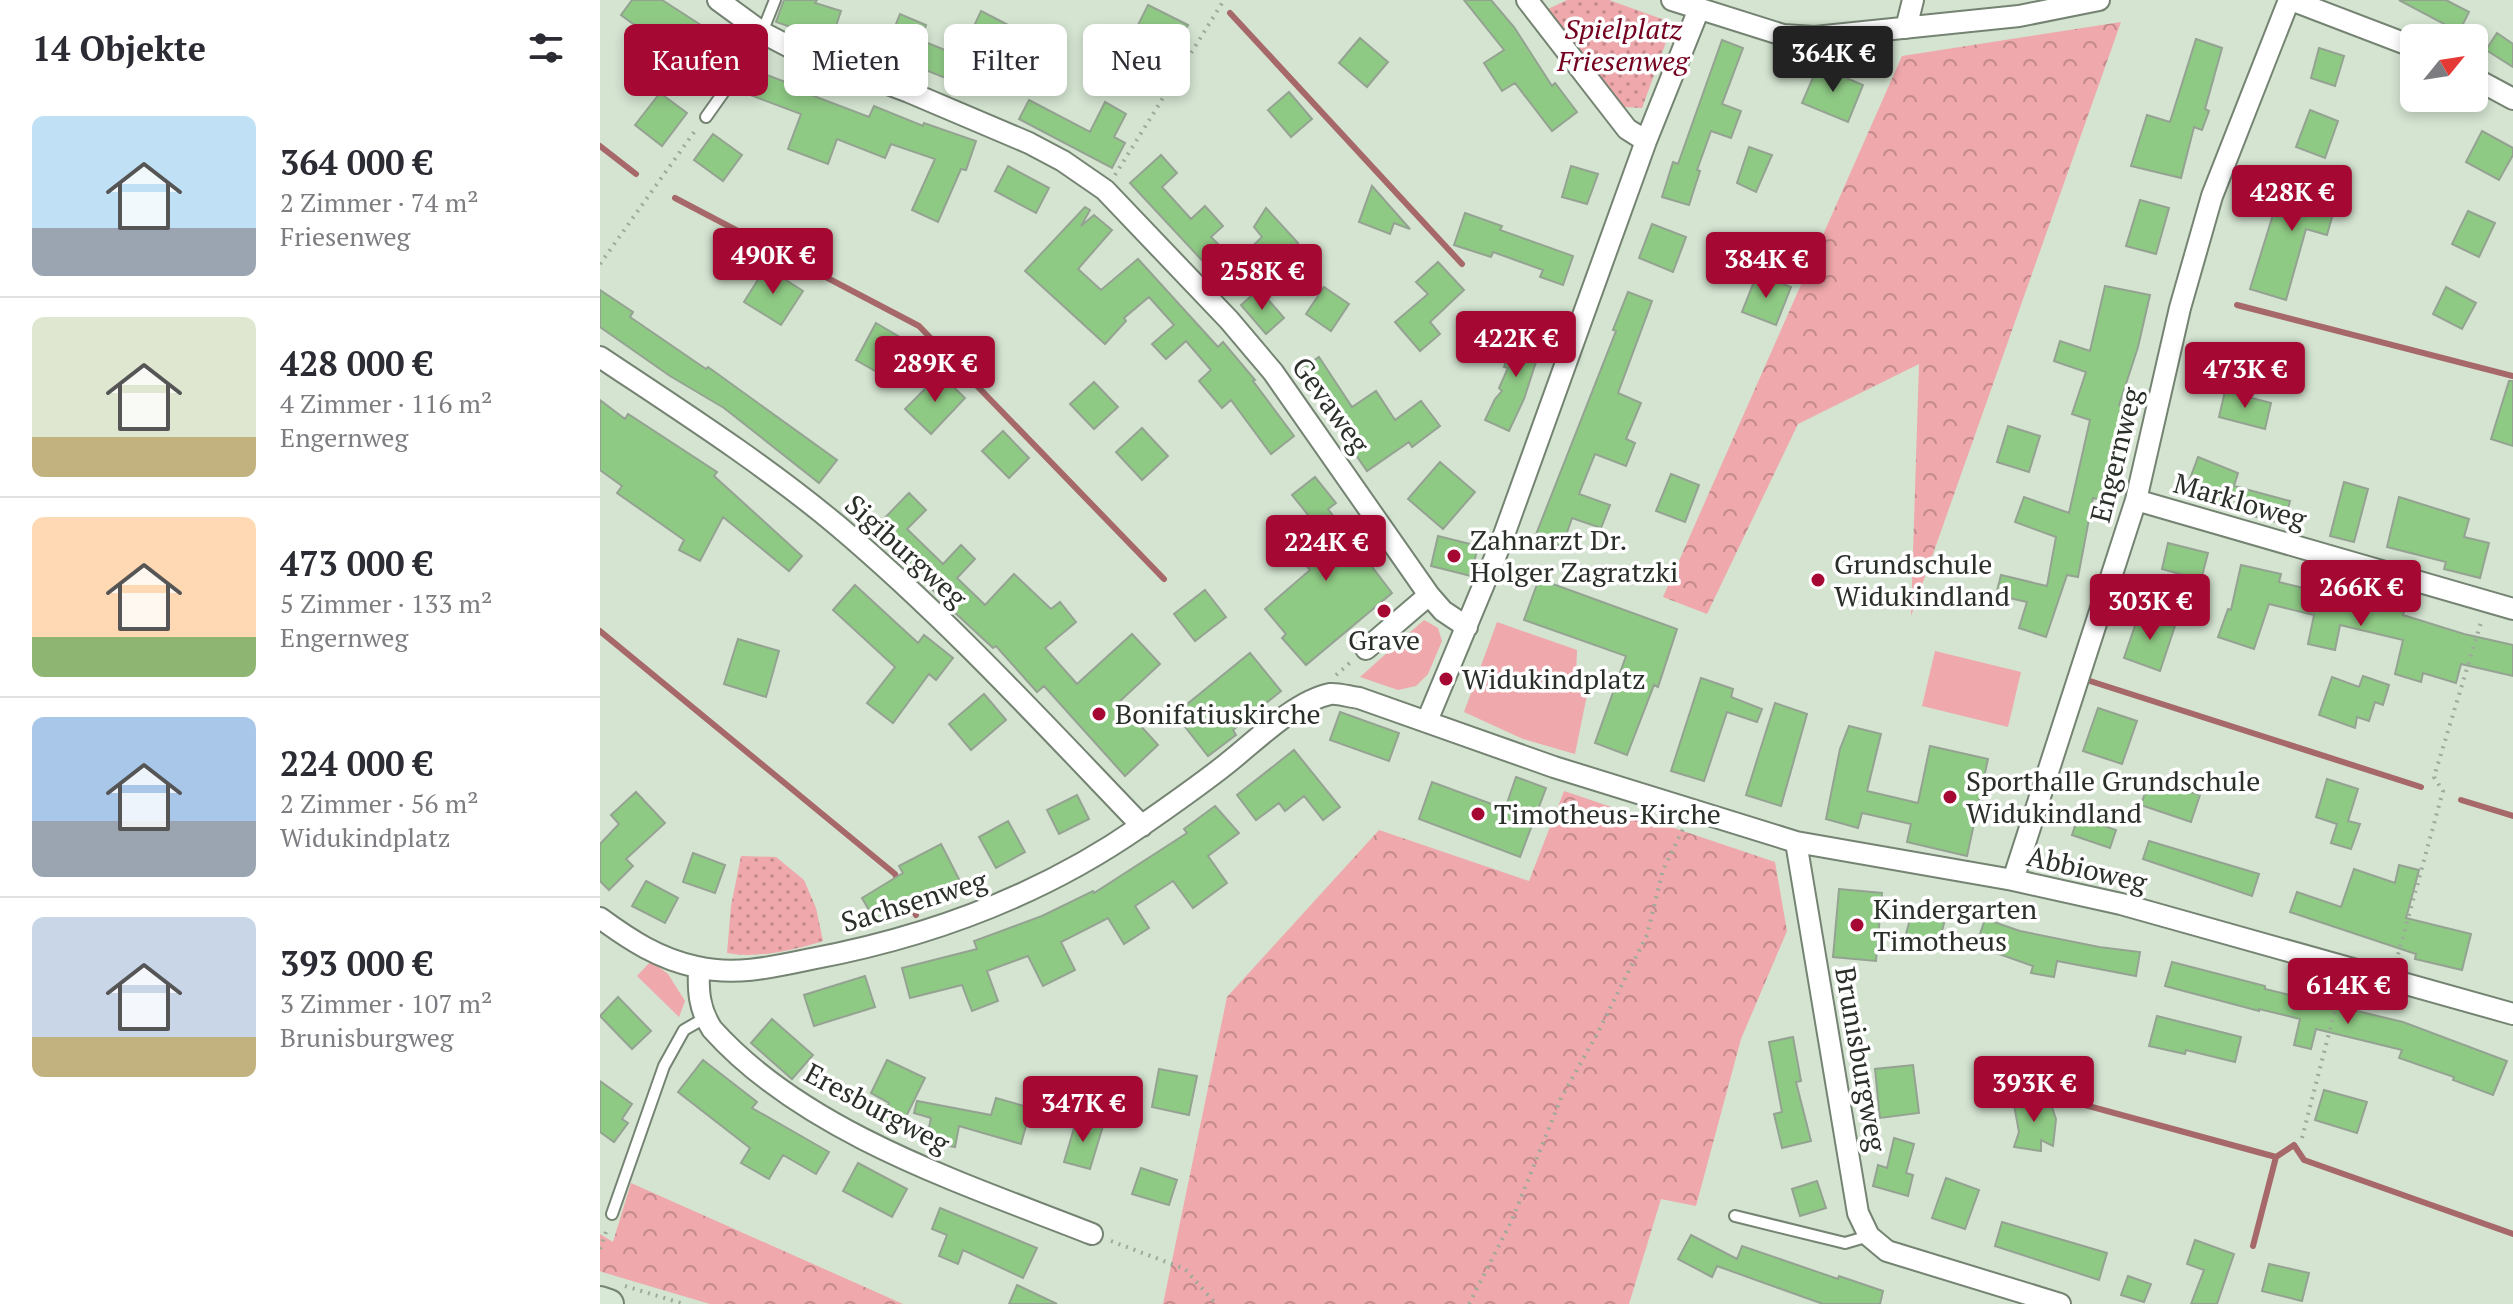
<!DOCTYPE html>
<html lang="de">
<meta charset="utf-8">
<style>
:root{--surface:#fff;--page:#f7f7f7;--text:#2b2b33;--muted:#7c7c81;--line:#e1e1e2;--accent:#a50832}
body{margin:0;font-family:"PT Serif",serif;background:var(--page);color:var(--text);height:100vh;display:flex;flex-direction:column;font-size:30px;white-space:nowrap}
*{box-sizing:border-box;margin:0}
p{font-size:26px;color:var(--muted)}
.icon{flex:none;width:44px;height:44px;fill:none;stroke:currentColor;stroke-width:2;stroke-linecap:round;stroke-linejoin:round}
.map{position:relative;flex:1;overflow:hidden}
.drawer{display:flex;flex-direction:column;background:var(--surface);width:600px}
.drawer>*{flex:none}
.guide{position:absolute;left:24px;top:24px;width:760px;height:72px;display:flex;gap:16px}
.needle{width:52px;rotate:60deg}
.controls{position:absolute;left:1800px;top:24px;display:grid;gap:16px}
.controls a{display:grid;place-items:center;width:88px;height:88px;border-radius:12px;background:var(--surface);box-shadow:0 4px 12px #0003;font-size:40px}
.price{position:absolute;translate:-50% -68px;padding:0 18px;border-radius:8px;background:var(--accent);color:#fff;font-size:26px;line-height:52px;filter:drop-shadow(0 2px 4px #0008)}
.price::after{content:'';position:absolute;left:50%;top:48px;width:24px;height:18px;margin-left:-12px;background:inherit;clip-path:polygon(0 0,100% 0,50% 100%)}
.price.current{background:#222;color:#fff}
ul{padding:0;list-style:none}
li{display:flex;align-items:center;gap:24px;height:200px;padding:0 32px}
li+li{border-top:2px solid var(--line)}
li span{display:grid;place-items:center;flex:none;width:224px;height:160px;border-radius:12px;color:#555}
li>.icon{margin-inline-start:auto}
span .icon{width:96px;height:96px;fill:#fffc;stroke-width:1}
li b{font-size:34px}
h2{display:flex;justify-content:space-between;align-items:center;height:96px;padding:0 32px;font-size:34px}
.tag{padding:0 28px;border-radius:12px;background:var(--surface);box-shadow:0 4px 12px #0003;font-size:28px;line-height:72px}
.tag.current{background:var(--accent);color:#fff}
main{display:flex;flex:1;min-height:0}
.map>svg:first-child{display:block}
</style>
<main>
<section class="drawer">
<h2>14 Objekte<svg class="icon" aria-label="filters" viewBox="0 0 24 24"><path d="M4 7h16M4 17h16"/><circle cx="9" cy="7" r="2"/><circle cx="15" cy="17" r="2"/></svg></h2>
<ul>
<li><span style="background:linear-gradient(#bfe0f5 70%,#9aa5b1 0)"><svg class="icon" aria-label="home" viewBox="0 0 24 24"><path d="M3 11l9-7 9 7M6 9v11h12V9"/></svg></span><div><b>364 000 €</b><p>2 Zimmer · 74 m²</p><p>Friesenweg</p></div></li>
<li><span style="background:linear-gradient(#dfe7d0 75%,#c2b280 0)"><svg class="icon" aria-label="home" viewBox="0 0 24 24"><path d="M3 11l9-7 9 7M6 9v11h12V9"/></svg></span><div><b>428 000 €</b><p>4 Zimmer · 116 m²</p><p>Engernweg</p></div></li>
<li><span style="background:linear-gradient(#ffd9b3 75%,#8fb573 0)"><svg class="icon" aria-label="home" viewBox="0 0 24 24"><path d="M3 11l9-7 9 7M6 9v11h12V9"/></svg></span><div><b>473 000 €</b><p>5 Zimmer · 133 m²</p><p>Engernweg</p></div></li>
<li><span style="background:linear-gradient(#a9c7e8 65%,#9aa5b1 0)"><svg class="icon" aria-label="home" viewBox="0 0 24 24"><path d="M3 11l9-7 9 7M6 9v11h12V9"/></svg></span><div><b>224 000 €</b><p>2 Zimmer · 56 m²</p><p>Widukindplatz</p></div></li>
<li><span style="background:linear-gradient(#c9d6e8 75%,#c2b280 0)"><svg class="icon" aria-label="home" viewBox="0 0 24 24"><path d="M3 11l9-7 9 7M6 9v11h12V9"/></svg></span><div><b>393 000 €</b><p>3 Zimmer · 107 m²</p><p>Brunisburgweg</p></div></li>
</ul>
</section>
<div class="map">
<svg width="1913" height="1304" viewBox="0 0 1913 1304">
<defs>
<pattern id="forest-crowns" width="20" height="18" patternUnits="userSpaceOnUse" patternTransform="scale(2)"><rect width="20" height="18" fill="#efa8ab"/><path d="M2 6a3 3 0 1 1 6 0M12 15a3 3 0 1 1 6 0" fill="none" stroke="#c2898b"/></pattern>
<pattern id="park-dots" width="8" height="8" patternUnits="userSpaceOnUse" patternTransform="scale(2)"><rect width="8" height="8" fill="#efa8ab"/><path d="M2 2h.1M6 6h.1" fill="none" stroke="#c2898b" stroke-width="1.8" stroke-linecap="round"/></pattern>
</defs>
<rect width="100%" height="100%" fill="#d4e4d1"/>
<path fill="#efa8ab" d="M824,620l14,8 4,13 -14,33 -12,12 -18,4 -38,-13z
M897,622l80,28 -1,24 13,11 -14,69 -52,-15 -59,-27z
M1335,651l86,21 -13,55 -86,-21z
M51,961l17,13 17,27 -6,16 -42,-41z"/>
<path fill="url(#forest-crowns)" d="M1521,22l-210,594 8,-252 -121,60 -91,190 -44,-17 239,-541z
M964,791l211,71 12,69 -46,108 -45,167 -35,-7 -32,105h-466l64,-307 152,-167 150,51z
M31,1183l272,121h-193l-108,-32 -2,-1v-37l13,8z"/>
<path fill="url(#park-dots)" d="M967,0h42l64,23 -31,85 -19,-1 -75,-98z
M141,856l35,1 28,23 12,28 7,33c-29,9 -66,18 -96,12l4,-47z"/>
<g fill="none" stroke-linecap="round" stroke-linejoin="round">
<path stroke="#a76869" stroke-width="6" d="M630,13l232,251
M0,146l36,28
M75,198l244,128 245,253
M1637,305l276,71
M0,631l295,243 4,9
M1490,681l331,106
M1861,800l52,16
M306,896l10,19
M1393,1080l283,77 18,-12 10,15 209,74
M1653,1246l23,-89"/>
</g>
<path fill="#8fca85" stroke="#94a391" stroke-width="2" d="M32,0h30l56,36 -18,29 -52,-30 -27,-20z
M184,0h33l-2,3 26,8 -10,30 -55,-19z
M864,0h27l23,27 38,59 3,-3 22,29 -25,19 -37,-48 -13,8 -18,-28 20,-13z
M1799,0h47l23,12 -10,20z
M548,5l40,20 -13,24 -39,-20z
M381,11l33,17 -13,27 -16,-7 -17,39 -95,-38 8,-20 11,5 8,-20 26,11 -6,15 40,16z
M1897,33l16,11v23l-27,-17z
M760,38l28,24 -21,25 -28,-24z
M1596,39l26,9 -17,61 4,2 -7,19 -8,-3 -13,51 -50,-12 16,-51 23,7z
M1122,40l21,8 -21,56 19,7 -10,27 -20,-7 -14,39 3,1 -11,34 -27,-8 11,-35 5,2z
M1719,48l25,8 -9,30 -24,-8z
M1218,66l45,19 -15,37 -46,-19z
M159,72l32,12 -1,3 79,30 5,-11 49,20 1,-3 52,18 -10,29 -5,-1 -23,53 -26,-12 23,-51 -44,-15 -6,14 -48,-19 -9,25 -40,-15 13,-35 -51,-19z
M689,92l23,27 -21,18 -23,-27z
M60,93l27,20 -25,33 -27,-21z
M429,100l61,32 15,-30 21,12 -12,23 11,6 -13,25 -93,-49z
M1710,110l28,11 -13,37 -29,-11z
M1882,131l31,17v7l-14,25 -33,-18z
M113,134l29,21 -19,26 -29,-21z
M1149,147l23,8 -16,37 -19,-9z
M561,155l16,18 -15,14 29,32 14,-13 18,20 -12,11 17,17 -17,16 -81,-87z
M408,166l41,22 -13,25 -41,-22z
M971,166l27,8 -11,30 -25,-7z
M1685,176l54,16 -12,43 -21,-6 -20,71 -36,-11z
M772,186l38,43 -16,-6 -4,11 -31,-12z
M1540,200l29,8 -13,46 -30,-8z
M485,207l5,3 -9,16 13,-11 18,15 -34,39 23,21 37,-31 80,88 5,-5 32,38 -2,1 41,55 -23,18 -40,-54 -9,8 -23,-27 12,-11 -25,-29 -20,18 -14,-15 22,-19 -25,-28 -25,21 2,3 -21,23 -80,-73z
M666,208l32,35 -43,38 -18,-20 25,-24 -8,-10z
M1868,211l27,12 -16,34 -27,-13z
M865,213l37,13 -2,4 73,26 -10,29 -23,-8 3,-7 -50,-18 -2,5 -37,-12z
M1052,224l34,13 -13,35 -34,-14z
M838,262l26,28 -34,32 10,12 -20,17 -25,-29 33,-28 -12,-12z
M166,267l37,24 -22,34 -37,-23z
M1157,274l34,13 -15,38 -34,-13z
M1505,286l45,9 -12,52 -19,58 15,5 -8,22 -6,-1 -15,70 -12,-3 -15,79 -11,-2 -21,62 -27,-9 8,-26 -31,-7 5,-20 46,11 9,-49 -41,-15 9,-25 45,16 21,-93 -18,-6 14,-42 -32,-11 6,-20 30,10z
M724,287l25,17 -18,27 -25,-17z
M1846,287l30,16 -14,26 -29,-15z
M659,289l25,29 -18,16 -25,-29z
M0,290l33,22 -3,5 76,52 2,-2 129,93 -18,23 -95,-75 -54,-32 -70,-49z
M1028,292l24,9 -34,92 23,10 -15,36 9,4 -9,23 -31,-12 -16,40 31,11 -9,23 -29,-10 -10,29 -27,-10 81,-206 -3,-1z
M276,323l29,17 -21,36 -28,-16z
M918,328l26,9 -20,62 -15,32 -24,-11 10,-21 7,-8 -3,-3 9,-20 -4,-1z
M1617,352l25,5 -4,16 -25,-5z
M719,357l33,50 24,-16 19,29 26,-19 19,25 -28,21 -3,-5 -42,29 -69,-100z
M340,374l25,24 -34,36 -26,-25z
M1909,381h4v65l-22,-7z
M494,382l24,25 -24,22 -24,-25z
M1625,391l46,12 -6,26 -46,-12z
M0,400l25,19 3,-5 89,58 -3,4 88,80 -13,15 -66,-54 -23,44 -21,-11 5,-10 -67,-47 5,-7 -22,-16z
M1408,426l32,10 -11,36 -32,-10z
M542,428l26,28 -26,24 -26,-28z
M403,431l26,27 -20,20 -27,-27z
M1598,457l40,16 -4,13 56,15 -6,23 -53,-14 -46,-18z
M840,462l35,30 -32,37 -35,-30z
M1071,474l28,11 -14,37 -29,-11z
M715,477l21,26 -8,6 64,84 -86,72 -24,-27 4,-4 -21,-25 45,-39 -15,-18 26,-21 -29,-36z
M1744,482l24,7 -14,53 -24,-6z
M309,493l17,17 -19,19 36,35 18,-19 14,14 -18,19 28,27 29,-31 37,35 9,-7 16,20 -31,26 32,36 55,-50 28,30 -41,38 39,43 -33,31 -81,-90 -7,6 -41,-46 -3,2 -42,-39 -77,-80z
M1799,497l70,22 -5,18 25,6 -9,35 -36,-9 2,-7 -59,-15z
M838,536l40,10 -7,30 -40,-10z
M1568,543l40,10 -7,27 -39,-11z
M1641,565l40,9 -2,8 125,30 -1,3 61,19 49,11v31l-52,-12 -5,19 -33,-10 -2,9 -26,-8 8,-34 -63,-15 -5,25 -27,-6 6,-29 -45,-11 -15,45 -36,-12 10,-28 3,1z
M939,579l138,50 -19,58 -4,-2 -27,70 -32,-12 31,-87 -102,-36z
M255,585l63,58 6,-8 29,23 -17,22 -7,-6 -36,49 -26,-20 28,-36 -62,-57z
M605,590l21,27 -31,24 -21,-27z
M1539,614l36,12 -15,45 -36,-13z
M138,639l41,12 -13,46 -42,-13z
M650,653l31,38 -48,39 3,5 -28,21 -33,-42z
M1763,676l26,9 -6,20 -8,-3 -6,19 -12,-4 -2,11 -36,-13 13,-38 27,10z
M1101,678l32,11 -2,8 31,12 -5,13 -30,-10 -23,69 -33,-10z
M384,694l22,26 -35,30 -22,-26z
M1175,703l32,11 -26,92 -35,-11z
M1498,708l39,13 -15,43 -39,-13z
M740,712l59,21 -10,28 -59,-21z
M1249,726l32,8 -14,57 51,12 12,-57 58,13 -21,97 -60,-14 4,-18 -49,-11 -4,15 -32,-9 14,-70z
M694,750l46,57 -17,13 -19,-24 -19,15 -6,-8 -23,17 -19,-25z
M916,777l30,11 -26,69 -101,-38 13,-37 73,27z
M1550,778l50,17 -9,27 -50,-17z
M1727,779l31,10 -10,32 12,3 -9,25 -20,-6 6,-19 -21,-7z
M36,792l29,31 -39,36 7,7 -24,24 -9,-9v-37l19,-20 -8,-9z
M477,795l12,24 -30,15 -12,-24z
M615,806l24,27 -31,23 19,27 -34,25 -20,-27 -38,25 14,22 -25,16 -16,-26 -47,24 14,28 -32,16 -15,-30 -41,15 11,30 -26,10 -10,-26 -52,13 -8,-30 75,-19 -3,-8 68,-25 51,-25 1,2 93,-60 -3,-4z
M1478,817l38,13 -6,18 -38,-13z
M408,821l17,31 -29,16 -17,-31z
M1549,841l110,33 -7,22 -109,-37z
M341,844l20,39 -41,22 -4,-7 -40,24 -14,-24 41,-25 -4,-7z
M93,853l32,12 -10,28 -32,-11z
M1799,865l20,5 -13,48 65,16 -9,36 -47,-11 1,-5 -126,-42 7,-20 44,15 13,-38 41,14z
M46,881l32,17 -13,25 -33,-17z
M1239,889l43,4 -6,68 -43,-4z
M1313,908l33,8 -7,26 -33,-8z
M1385,919l35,12 79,16 41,5 -4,24 -79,-15 -3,16 -23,-4 2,-7 -57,-20z
M1572,962l93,24v3l138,33 104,39 -14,34 -40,-15 1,-3 -55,-19 3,-8 -86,-21 -5,20 -17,-4 6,-26 -41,-10v2l-94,-25z
M265,976l10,31 -61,19 -10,-31z
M18,997l33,34 -19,18 -32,-33z
M1557,1016l84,21 -6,25 -49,-12 -1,4 -36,-8z
M172,1019l41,36 -21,24 -41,-36z
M1193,1037l8,44 -5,1 15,59 -29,7 -8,-34 8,-2 -13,-70z
M103,1060l54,42 -5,6 77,44 -13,22 -33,-19 -14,24 -28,-16 9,-15 -72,-56z
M287,1060l38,18 -27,55 -19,-10 10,-20 -18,-10z
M1313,1065l6,48 -39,5 -5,-49z
M559,1069l38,7 -8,39 -37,-8z
M0,1081l32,23 -10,15 6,4 -14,19 -14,-10z
M1724,1090l43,12 -10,31 -42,-13z
M396,1098l35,10 -10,36 -62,-18 -4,21 -29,-5 5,-24 -17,-5 3,-12 74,14z
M1433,1098v5l18,1 5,15 -3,27 -12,-6v11l-27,-4 5,-15 -6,-32z
M477,1118l26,8 -13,43 -26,-7z
M1294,1138l20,6 -8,29 7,2 -5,21 -35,-10 5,-21 9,3z
M258,1163l49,26 -15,28 -49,-26z
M541,1168l36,12 -8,25 -37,-11z
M1346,1178l33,12 -14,39 -33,-11z
M1217,1181l9,27 -26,8 -8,-27z
M340,1208l97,40 -14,30 -60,-28 -5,14 -19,-8 8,-21 -15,-6z
M1402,1222l105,31 -8,27 -104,-34z
M1091,1235l46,24 5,-13 96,33 1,-3 44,15 -3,13h-57l-106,-38 -5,11 -34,-18z
M1595,1240l39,14 -17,50h-26l13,-34 -17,-6z
M1669,1264l40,9 -7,28 -40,-10z
M1528,1276l23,8 -7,18 -23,-7z
M417,1285l40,19h-48z"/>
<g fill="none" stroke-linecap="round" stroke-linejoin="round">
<g stroke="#748372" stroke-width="14">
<path id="service" d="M106,117l51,-72 18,-45
M12,1214l52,-148 20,-36 21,-12
M1135,1216l110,27 24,-7"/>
</g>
<g stroke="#748372" stroke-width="24">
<path id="minor" d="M118,0l45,33 27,14 119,45 120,51 34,18 42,29 124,130 44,52 156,223 14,16 24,16
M927,0l100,129 19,12
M1072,0l111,35 32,2 204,-21 80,-16
M1691,0l123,47
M1306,28l7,-28
M1874,78l39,21
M0,357c81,54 164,107 238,169 109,92 205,197 304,300
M1536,500l377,109
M766,649l63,-54
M827,721l74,-178 145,-402 53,-132
M1196,842l62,371 11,23 18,15 173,53
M1413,880l123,-380 44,-192 32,-112 77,-196
M0,918c30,22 59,41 97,49 38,9 76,0 114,-8 118,-22 231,-64 330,-133 26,-18 53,-37 79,-57 31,-23 72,-67 110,-75 8,-1 20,3 29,4l195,69 242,75 217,38 108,24 392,110
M99,968c-1,23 0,41 13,61 93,104 253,155 380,205"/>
</g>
<g stroke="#748372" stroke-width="32">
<path id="secondary" d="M0,1301l9,3"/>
</g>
<path stroke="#9daa9b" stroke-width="4" stroke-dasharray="2 6" stroke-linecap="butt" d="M515,175l109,-175
M0,264l97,-136
M736,675l17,-15
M1796,962l47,-171 -9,-14 48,-158
M1702,1138l39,-151
M511,1241l74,28 31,35
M0,1249l7,-20
M25,1286l59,18
M869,1304l43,-84 49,-122 35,-62 51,-101 16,-65 21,-43"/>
<use href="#service" stroke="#fff" stroke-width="10"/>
<use href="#minor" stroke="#fff" stroke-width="20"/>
<use href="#secondary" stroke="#d8ead5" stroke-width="28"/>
</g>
<g fill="#a50832" stroke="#fff" stroke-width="3">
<circle cx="854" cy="556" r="8"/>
<circle cx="1218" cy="580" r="8"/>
<circle cx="784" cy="611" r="8"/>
<circle cx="846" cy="679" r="8"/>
<circle cx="499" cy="714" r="8"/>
<circle cx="1350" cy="797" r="8"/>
<circle cx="878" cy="814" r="8"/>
<circle cx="1257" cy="925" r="8"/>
</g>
<g text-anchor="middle" stroke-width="7" stroke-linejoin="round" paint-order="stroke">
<g font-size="28" font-style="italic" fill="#74001f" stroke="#fff">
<text x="1023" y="39">Spielplatz<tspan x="1023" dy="32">Friesenweg</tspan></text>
</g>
<g font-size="28" fill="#2a3029" stroke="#fff">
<text transform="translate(731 405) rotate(54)" y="10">Gevaweg</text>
<text transform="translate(1516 455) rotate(-76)" y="10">Engernweg</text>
<text transform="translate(1640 501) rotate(16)" y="10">Markloweg</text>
<text transform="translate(306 551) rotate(42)" y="10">Sigiburgweg</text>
<text transform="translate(1487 869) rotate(13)" y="10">Abbioweg</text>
<text transform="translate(314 901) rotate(-17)" y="10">Sachsenweg</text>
<text transform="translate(1261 1059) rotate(80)" y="10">Brunisburgweg</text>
<text transform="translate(277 1108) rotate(28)" y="10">Eresburgweg</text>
</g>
<g font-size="28" fill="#2a3029" stroke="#fff" text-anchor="start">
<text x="870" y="550">Zahnarzt Dr.<tspan x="870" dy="32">Holger Zagratzki</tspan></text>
<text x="1234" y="574">Grundschule<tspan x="1234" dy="32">Widukindland</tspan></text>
<text x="784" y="650" text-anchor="middle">Grave</text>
<text x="862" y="689">Widukindplatz</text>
<text x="515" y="724">Bonifatiuskirche</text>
<text x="1366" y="791">Sporthalle Grundschule<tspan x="1366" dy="32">Widukindland</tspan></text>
<text x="894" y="824">Timotheus-Kirche</text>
<text x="1273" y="919">Kindergarten<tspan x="1273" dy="32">Timotheus</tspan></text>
</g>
</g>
</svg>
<div class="controls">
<a><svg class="needle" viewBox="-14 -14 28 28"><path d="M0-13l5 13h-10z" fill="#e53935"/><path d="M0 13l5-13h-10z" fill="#7c7c81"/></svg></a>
</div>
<b class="price current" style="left:1233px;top:94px">364K €</b>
<b class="price" style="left:1692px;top:233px">428K €</b>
<b class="price" style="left:173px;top:296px">490K €</b>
<b class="price" style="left:1166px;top:300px">384K €</b>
<b class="price" style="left:662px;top:312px">258K €</b>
<b class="price" style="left:916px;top:379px">422K €</b>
<b class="price" style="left:335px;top:404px">289K €</b>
<b class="price" style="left:1645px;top:410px">473K €</b>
<b class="price" style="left:726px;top:583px">224K €</b>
<b class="price" style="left:1761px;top:628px">266K €</b>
<b class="price" style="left:1550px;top:642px">303K €</b>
<b class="price" style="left:1748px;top:1026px">614K €</b>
<b class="price" style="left:1434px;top:1124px">393K €</b>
<b class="price" style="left:483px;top:1144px">347K €</b>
<div class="guide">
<a class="tag current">Kaufen</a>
<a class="tag">Mieten</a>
<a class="tag">Filter</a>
<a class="tag">Neu</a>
</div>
</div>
</main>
